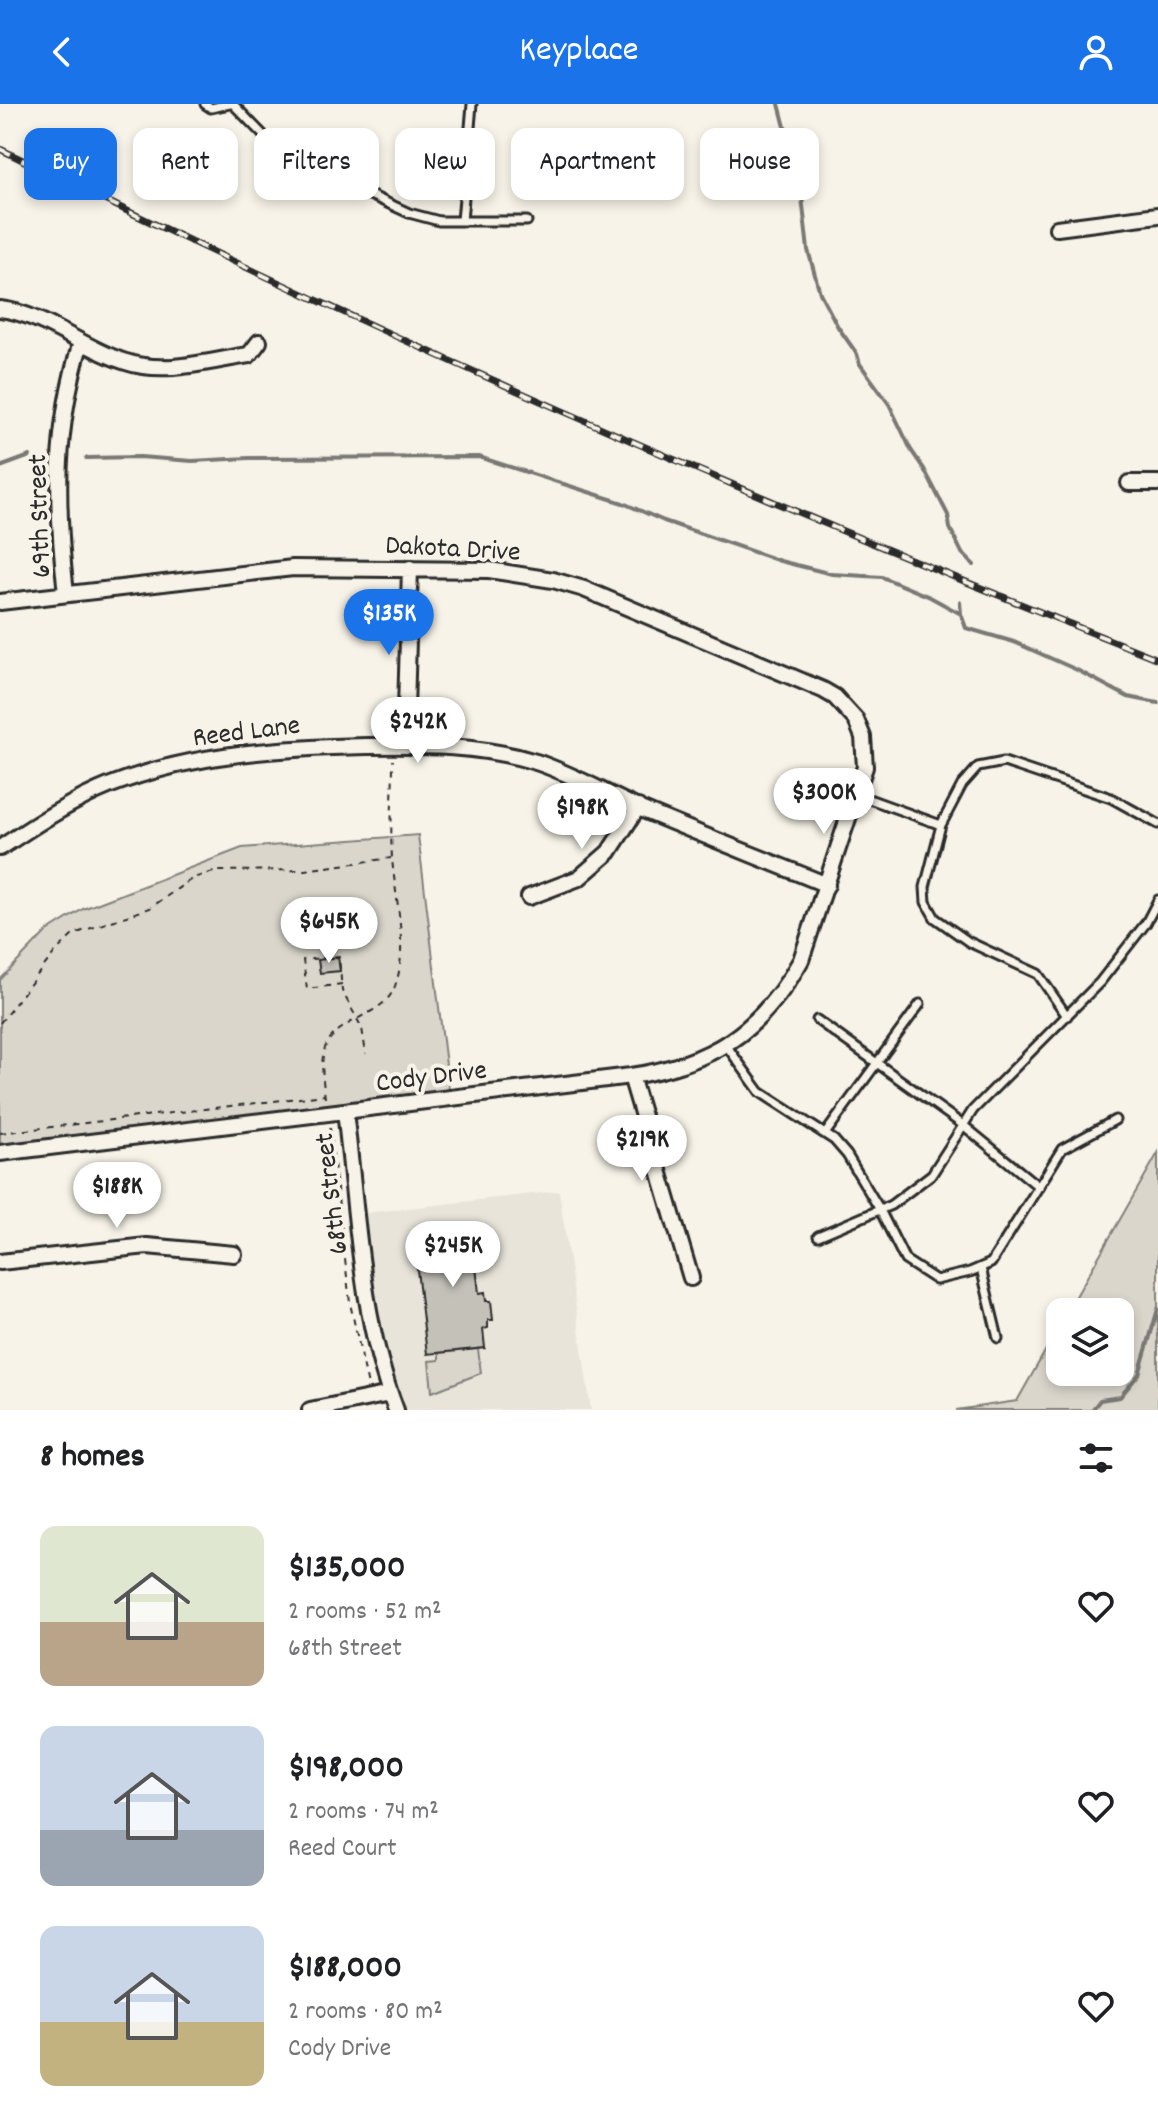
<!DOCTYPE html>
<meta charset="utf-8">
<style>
:root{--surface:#fff;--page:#f6f6f6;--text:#202124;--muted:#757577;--accent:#1a73e8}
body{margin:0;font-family:Dekko,sans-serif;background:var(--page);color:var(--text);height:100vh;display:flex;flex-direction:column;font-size:30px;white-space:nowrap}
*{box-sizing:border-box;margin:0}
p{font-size:26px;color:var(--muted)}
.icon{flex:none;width:44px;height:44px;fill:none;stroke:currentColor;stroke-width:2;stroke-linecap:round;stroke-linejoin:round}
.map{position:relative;height:1306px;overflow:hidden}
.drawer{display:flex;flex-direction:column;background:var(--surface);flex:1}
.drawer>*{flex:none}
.guide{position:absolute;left:24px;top:24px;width:1110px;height:72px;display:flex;gap:16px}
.controls{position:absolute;left:1046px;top:1194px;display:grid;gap:16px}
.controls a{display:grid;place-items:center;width:88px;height:88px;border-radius:16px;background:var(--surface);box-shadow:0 4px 12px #0003;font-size:40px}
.price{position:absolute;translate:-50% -68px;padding:0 18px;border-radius:28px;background:#fff;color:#222;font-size:26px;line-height:52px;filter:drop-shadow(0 2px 4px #0008)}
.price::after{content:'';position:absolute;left:50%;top:48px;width:24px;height:18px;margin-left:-12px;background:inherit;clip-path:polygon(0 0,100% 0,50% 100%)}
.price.current{background:var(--accent);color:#fff}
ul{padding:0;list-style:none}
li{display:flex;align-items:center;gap:24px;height:200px;padding:0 40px}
li span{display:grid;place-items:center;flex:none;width:224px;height:160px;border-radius:16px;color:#555}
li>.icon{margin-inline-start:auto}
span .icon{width:96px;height:96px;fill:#fffc;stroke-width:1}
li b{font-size:34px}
h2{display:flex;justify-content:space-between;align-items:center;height:96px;padding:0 40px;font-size:34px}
.pill{padding:0 28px;border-radius:16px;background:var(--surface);box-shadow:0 4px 12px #0003;font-size:28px;line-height:72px}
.pill.current{background:var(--accent);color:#fff}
header{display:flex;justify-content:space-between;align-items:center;height:104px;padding:0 40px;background:var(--accent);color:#fff;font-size:36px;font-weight:600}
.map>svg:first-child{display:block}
</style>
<header><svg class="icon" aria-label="back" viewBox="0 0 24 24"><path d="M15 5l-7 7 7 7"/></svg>Keyplace<svg class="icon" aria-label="person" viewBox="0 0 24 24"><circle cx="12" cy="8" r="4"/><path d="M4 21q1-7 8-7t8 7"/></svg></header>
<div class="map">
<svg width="1158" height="1306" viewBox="0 0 1158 1306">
<rect width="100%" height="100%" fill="#f7f3e8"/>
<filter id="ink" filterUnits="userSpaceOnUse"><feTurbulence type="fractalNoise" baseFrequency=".0125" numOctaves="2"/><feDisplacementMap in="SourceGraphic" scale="16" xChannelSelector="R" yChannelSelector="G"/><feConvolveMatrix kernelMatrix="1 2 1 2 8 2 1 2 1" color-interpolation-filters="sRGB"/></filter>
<g filter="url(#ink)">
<path fill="#e8e4da" d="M559,1087l32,219h-195l-39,-196z"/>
<path fill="#dad6cc" stroke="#82807c" stroke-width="2" d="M418,731l32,263 -450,55v-173l46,-48 37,-23 159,-61z
M1158,1049v257h-202l61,-9 43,-76v47h60v-60h-53z
M478,1245l3,24 -49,19 -3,-31 10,-1v-7z"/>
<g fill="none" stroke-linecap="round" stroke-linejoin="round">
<path stroke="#7a7874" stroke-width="4" d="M779,0l22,84 7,62 12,43 18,34 19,27 3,10 29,40 22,46 13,19 24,46 2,13 12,25 12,12
M86,354l54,-1 52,4 57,-3 230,-1 144,46 41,18 116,40 52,13 50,3 48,20 31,17
M0,363l30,-11
M960,498l1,12 5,14 48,14 63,28 51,27 30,6
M1092,1306l8,-10 20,-3 19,-23 19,-65"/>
</g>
<path fill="#c4c1b9" stroke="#2b2b2b" stroke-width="2" d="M338,853l2,14 -20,2 -2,-13z
M487,1124l4,38 -15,1 3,26 6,-1 1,9h5l2,19h-5v8l-5,1 2,19 -58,6 -14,-118z"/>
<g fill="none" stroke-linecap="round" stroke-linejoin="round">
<g stroke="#2b2b2b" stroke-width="13">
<path id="service" d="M205,0l6,4 19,-4
M233,0l35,36 24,19 117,54 30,8h88
M462,117l10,-117
M858,691l83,30 21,-40 16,-18 26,-5 107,36 47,26
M941,721l-16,62 1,15 9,16 34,24 69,32 29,42
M817,916l146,105 76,62
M726,941l34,47 74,48 13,15 33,55 25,50 31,20 34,-8 21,-9 71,-114 53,-29
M825,1030l95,-130
M818,1132l73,-31 41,-31 41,-64 127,-128 46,-59 12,-23
M981,1164l17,70"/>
</g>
<g stroke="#2b2b2b" stroke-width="20">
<path id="minor" d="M1057,124l101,-13
M0,205c45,5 83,40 126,53 39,13 83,-1 123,-7l10,-13
M1129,379h29
M66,490c-10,-91 -12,-163 15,-252
M0,498l293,-34 196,2 64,10 31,9 239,101 12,7 21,23 7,17 2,30 -64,193c-40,72 -90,104 -170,116l-631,77
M405,641l5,-177
M0,744c35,-23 71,-47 111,-63 82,-32 169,-37 256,-39 57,-1 114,-1 169,16 34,11 67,30 100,45 63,27 128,52 191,78
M529,793l50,-19 30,-26 29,-45
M631,972l60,202
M345,1007c12,99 15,205 51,299
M0,1158l147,-16 87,8
M310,1306l80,-16"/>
</g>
<path stroke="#2b2b2b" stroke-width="2" stroke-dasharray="6 6" stroke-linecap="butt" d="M323,827l3,25
M342,880l-35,5 -4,-29 36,-4 3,35 20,37 4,26
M0,919l55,-71 19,-18 76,-26 43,-30 24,-7 88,-1 86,-12
M325,994c-7,-55 -3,-61 45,-86 11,-6 21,-14 25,-26 14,-37 0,-89 -3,-128 -2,-32 1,-65 1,-98
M330,1024l20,175 18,83
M0,1029l325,-38"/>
<use href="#service" stroke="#f7f3e8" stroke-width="7"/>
<use href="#minor" stroke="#f7f3e8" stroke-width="14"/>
<g stroke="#2b2b2b" stroke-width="7">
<path id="rail" d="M0,45c379,187 766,355 1158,510"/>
</g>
<use href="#rail" stroke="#f7f3e8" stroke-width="4" stroke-dasharray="12" stroke-linecap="butt"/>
</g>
</g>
<g text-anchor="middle" stroke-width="8" stroke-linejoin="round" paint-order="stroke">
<g font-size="28" fill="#2b2b2b" stroke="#f7f3e8">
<text transform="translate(37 412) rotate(-92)" y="10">69th Street</text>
<text transform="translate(453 442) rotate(3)" y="10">Dakota Drive</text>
<text transform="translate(246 625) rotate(-7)" y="10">Reed Lane</text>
<text transform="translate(431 970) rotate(-7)" y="10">Cody Drive</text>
<text transform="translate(329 1090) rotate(-97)" y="10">68th Street</text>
</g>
</g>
</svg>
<div class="controls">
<a><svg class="icon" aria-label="layers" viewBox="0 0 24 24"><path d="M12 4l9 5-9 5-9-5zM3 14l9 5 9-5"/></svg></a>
</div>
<b class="price current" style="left:389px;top:553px">$135K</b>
<b class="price" style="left:418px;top:661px">$242K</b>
<b class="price" style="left:824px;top:732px">$300K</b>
<b class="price" style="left:582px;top:747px">$198K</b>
<b class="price" style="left:329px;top:861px">$645K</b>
<b class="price" style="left:642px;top:1079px">$219K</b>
<b class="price" style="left:117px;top:1126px">$188K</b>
<b class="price" style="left:453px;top:1185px">$245K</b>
<div class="guide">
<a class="pill current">Buy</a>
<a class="pill">Rent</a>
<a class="pill">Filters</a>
<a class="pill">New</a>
<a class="pill">Apartment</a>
<a class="pill">House</a>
</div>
</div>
<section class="drawer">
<h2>8 homes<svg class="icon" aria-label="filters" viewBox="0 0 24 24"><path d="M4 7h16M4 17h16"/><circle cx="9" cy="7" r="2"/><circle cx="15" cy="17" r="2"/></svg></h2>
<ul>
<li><span style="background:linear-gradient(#dfe7d0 60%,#b9a48a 0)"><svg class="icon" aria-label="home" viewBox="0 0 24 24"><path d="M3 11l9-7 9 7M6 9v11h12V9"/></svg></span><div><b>$135,000</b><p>2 rooms · 52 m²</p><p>68th Street</p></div><svg class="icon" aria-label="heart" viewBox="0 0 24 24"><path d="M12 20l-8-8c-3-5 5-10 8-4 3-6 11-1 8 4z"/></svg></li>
<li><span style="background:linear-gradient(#c9d6e8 65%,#9aa5b1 0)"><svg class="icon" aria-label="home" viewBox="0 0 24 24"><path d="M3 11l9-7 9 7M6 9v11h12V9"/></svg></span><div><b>$198,000</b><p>2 rooms · 74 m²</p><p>Reed Court</p></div><svg class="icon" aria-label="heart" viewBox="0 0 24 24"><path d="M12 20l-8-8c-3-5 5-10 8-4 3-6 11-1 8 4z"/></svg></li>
<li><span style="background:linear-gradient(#c9d6e8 60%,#c2b280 0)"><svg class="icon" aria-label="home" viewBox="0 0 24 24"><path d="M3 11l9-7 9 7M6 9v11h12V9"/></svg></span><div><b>$188,000</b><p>2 rooms · 80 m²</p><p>Cody Drive</p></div><svg class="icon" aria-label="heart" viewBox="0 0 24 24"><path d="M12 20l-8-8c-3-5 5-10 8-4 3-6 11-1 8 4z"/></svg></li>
</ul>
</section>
